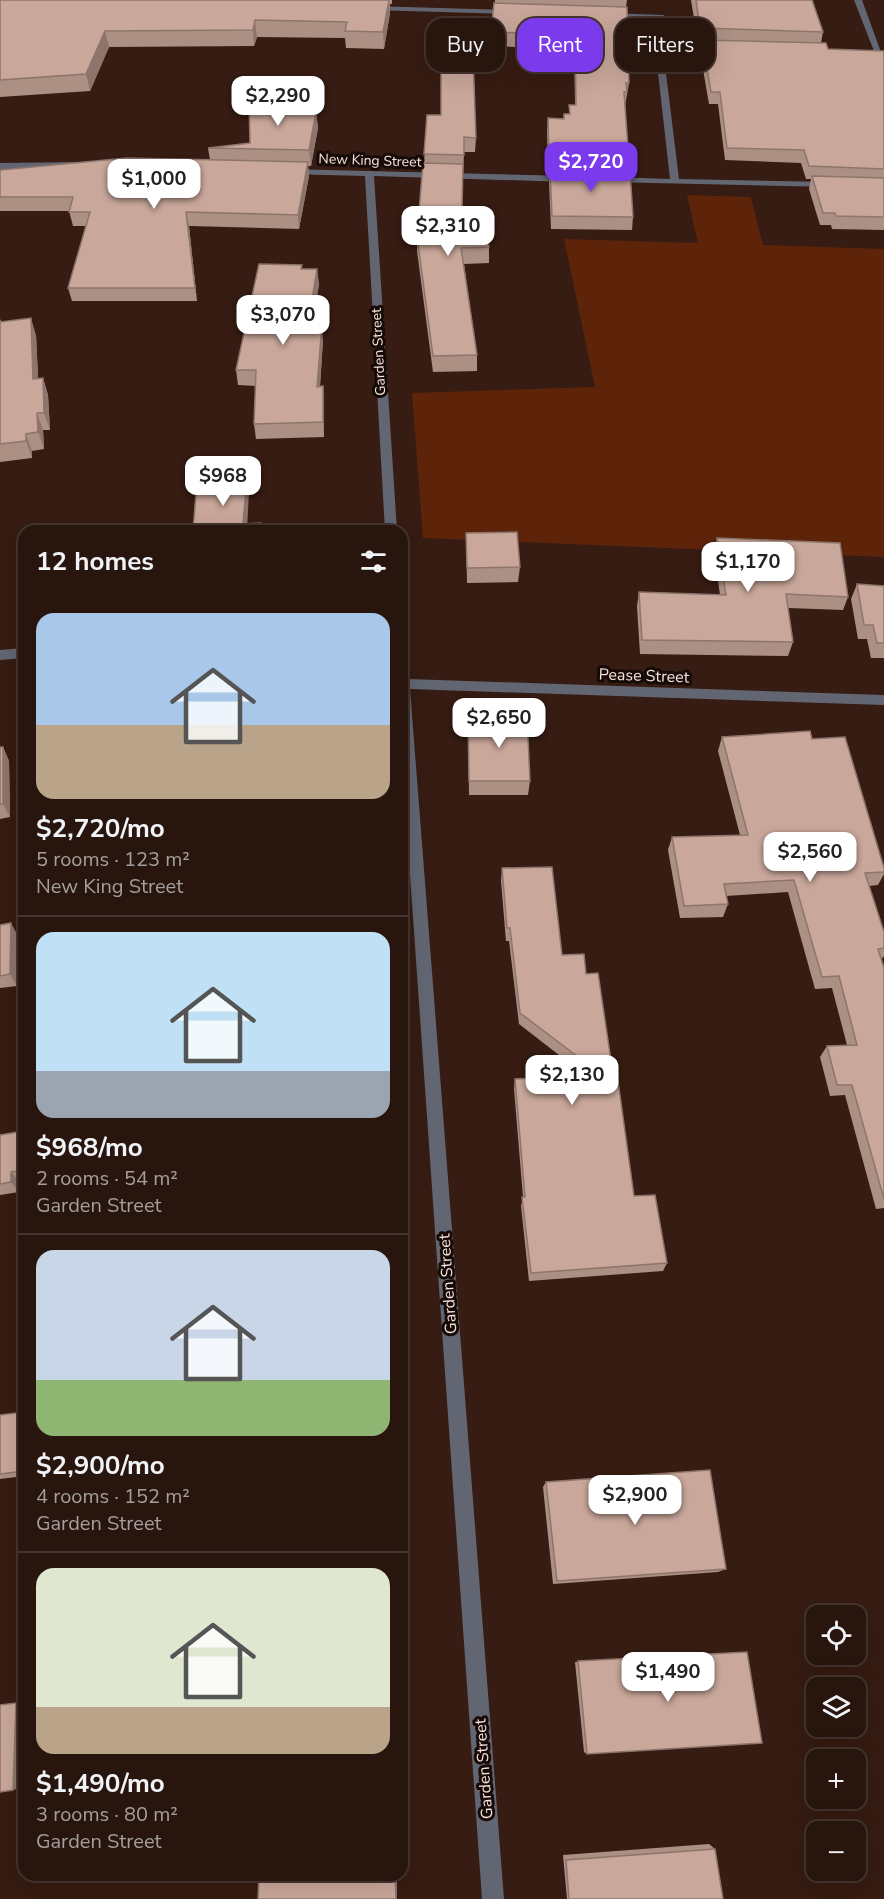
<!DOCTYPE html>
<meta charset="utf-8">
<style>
:root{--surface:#28150e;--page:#34221c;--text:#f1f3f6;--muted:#a59f9e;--line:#44342e;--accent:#7c3aed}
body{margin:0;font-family:"Nunito Sans",sans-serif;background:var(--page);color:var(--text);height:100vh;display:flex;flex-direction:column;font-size:22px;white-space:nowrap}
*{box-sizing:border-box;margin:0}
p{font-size:20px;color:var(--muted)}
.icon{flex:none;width:33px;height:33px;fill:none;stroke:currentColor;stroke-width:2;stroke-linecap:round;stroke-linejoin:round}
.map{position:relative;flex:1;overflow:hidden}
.drawer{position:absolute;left:18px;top:525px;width:390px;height:1356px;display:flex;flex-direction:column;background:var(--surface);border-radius:18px;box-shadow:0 6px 24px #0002,0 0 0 2px var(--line)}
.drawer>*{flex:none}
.guide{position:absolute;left:426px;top:18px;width:368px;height:54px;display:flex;gap:12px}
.tools{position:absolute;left:806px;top:1605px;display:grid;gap:12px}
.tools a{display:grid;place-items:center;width:60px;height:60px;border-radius:12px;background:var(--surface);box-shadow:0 6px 24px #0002,0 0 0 2px var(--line);font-size:30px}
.price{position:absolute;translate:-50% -51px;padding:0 14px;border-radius:12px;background:#fff;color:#222;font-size:20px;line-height:39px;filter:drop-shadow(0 2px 3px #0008)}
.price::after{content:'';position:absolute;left:50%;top:36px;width:18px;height:14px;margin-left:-9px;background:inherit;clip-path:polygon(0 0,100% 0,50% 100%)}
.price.selected{background:var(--accent);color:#fff}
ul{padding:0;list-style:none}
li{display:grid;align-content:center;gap:12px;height:318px;padding:0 18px}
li+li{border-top:2px solid var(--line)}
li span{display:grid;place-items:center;height:186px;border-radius:18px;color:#555}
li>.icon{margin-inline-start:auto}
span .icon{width:108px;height:108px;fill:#fffc;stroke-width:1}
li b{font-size:26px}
h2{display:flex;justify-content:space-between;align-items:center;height:72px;padding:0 18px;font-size:26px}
.chip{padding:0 21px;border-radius:18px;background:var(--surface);box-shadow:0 6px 24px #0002,0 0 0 2px var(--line);font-size:21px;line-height:54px}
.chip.selected{background:var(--accent);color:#fff}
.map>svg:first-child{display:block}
</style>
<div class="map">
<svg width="884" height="1899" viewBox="0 0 884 1899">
<rect width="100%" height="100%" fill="#361c12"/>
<path fill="#5e240a" d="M687,195l64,2 12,48 121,4v308l-461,-19 -11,-145 183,-6 -31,-148 134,4z"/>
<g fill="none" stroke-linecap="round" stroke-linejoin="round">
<path fill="#626672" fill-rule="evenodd" d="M854,0h8l20,55h-21l-4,-2 4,-2h13z
M369,6l144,4 4,2 -4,2 -141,-4h-3z
M606,13l58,2 -1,29 57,2 4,2 -4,2 -57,-1 16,130 152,3 3,1v4l-225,-5 -2,-2 5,-3 58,2 -15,-133 2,-27 -48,-2h-3z
M0,163l78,-1 5,3 -5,3 -78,1z
M285,169l285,7 5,3 -5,3 -196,-6 23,355h-12l-20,-355 -77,-2 -5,-3z
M24,648v10l-24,2v-10z
M402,664l6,5 1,10 475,16v10l-474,-16 94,1210h-22l-80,-1138z"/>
</g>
<path fill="#ad9084" d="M0,0h392v4h-2v9l-6,36 -38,-1 -1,-10 -88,-1 -3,9 -145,1 -19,44 -90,6z
M495,0h132l-1,7 3,76 -4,23 4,55 -1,10 5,46 -1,13 -81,-1 -2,-47 1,-10h-2l-1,-40 1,-14 15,1 6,-5v-9h6l-1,-56 -84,-3 1,-14z
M691,0h121l11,32 -2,11 7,6 56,2v179l-52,-1 -1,-4h-11l-11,-36 2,-10h-5l-5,-16 -76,-3 -7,-56h-9l-9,-52 1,-9h-3z
M305,112h11l2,16 -7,38h-3l1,10 -10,53 -110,-3 8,75h-125l-4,-13 18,-62h-13l-4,-15h-69v-41l210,-10 -2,-12 42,-5z
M427,115l49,23 -1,14h-11l-2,55 27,40v16l-25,1 13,91v16l-44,1 -16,-121v-15l7,-73z
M302,265v4h15l2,16 -7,39 11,16 -3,46h3l1,16v35l-68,2 -2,-15 2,-38 -18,-1 -2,-15z
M0,319l1,2 35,14 2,43h5l5,17 2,35h-7l1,19 -12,2v7l-32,4z
M466,533l54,34 -2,15 -51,1z
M717,538l131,59 -5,13 -55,-2 5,34 -5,14 -148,-2 -3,-48 2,-14 81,3 -6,-43z
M857,584l27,2v72h-13l-4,-19h-9l-7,-40z
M468,717l62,64 -2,14h-59z
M722,737l90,2 72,129v6l-6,11 -9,1 15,46v24l-3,4 3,8v240l-8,1 -31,-114 -15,1 -10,-39 7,-11 20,-1 -15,-57 -17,1 -27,-97 -62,4 2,8 -5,13 -43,1 -12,-68 4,-13 68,-2 -22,-84z
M0,747h3l6,14 1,56 -10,2z
M502,868l60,87 24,19 27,100 21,122 33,67 -4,8 -134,10 -8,-75 2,-9 -9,-108 1,-10 71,-3 -67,-52 -10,-83h-3l-5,-60z
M0,925l18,11 -1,50 -17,2z
M24,1131v49l-5,1v11l-19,3v-60z
M24,1412v64l-24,3v-64z
M546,1482l180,87 -8,3 -165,12 -10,-97z
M747,1652l-160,102 -3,-2 -9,-90z
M709,1844l6,5 8,50h-156l-4,-44z"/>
<path fill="#8d756c" d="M389,0l1,13 -6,36 -1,-17z
M255,20l2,17 -3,9 -1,-16z
M105,31l4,16 -19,44 -4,-17z
M316,112l2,16 -7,38 -2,-16z
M308,162l1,14 -10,53 -1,-14z
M186,212l3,14 8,75 -2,-13z
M317,269l2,16 -10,55 -1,-16z
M31,318l5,17 3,61 -6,-17z
M322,324l1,16 -4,62 -2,-15z
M43,378l5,17 2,35 -6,-17z
M323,386l1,16v35l-1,-15z
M37,413l6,17 1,19 -6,-17z
M26,434l6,17v7l-6,-17z
M247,477l2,15 -2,39 -4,-7z
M3,747l6,14 1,56 -7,-13z
M11,923l7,13 -1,50 -7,-12z
M11,1172l8,9v11l-8,-10z
M24,1702l-1,85 -10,3 3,-87z
M395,1875h2v24h-1z"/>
<path fill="#c9a79a" stroke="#8d756c" stroke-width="1.5" d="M0,0h389l-6,32 -38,-1 2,-9 -92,-2 -2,10 -148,1 -19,43 -86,6z
M696,0h116l11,32 -123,-4z
M494,3l133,4 2,76h-3l1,9h-3l5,69 -80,-3 -1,-40 16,1v-5h6l-1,-9h7l-1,-70 -84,-3z
M441,26h31l4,112 -12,-1v18l-40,-1 3,-39h14z
M702,40l124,3 2,6 56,2v118l-75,-3 -5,-16 -77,-2 -7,-56h-9z
M249,102l55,1 -1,9h13l-7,38 -101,-2 42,-5z
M127,158l181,4 -10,53 -112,-3 9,76h-127l22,-76h-21l4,-15h-73v-27z
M423,163l40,1 -1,43h20l7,40 -28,1 16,107 -44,1 -16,-120z
M550,169l80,2 3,46 -81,-1z
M812,176l72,2v39l-48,-1 -1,-3h-12z
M259,264l43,1 -1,4h16l-9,55h14l-5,63 6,-1v36l-69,2 2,-54h-20z
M31,318l2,61 10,-1 1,35h-7l1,19 -12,2v7l-26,3v-122z
M247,477l-4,47 18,-1 1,8h-69l3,-37h12l4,-16z
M517,532l3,35 -53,1 -1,-35z
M717,538l123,5 8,54 -62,-3 7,48 -151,-2 -3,-48 87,3z
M857,584l27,2v57h-7l-4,-18h-9z
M468,717h59l3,64h-61z
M810,731l2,8 33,-2 39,131v4l-19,1 19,59v16l-6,1 6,19v231l-32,-114h-15l-10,-39 30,-1 -18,-69 -17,1 -28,-97 -70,4 4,20 -44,2 -12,-69 76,-2 -26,-98z
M0,747h3v57h-3z
M552,867l10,88 22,-1 2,20 12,-1 15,101h4l17,122 21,-1 12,68 -136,10 -9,-76h3l-10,-118 87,-4 -82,-62 -10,-85h-3l-5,-60z
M11,923l-1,51 -10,2v-51z
M24,1131v39l-13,2v10l-11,2v-49z
M24,1412v59l-24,3v-59z
M710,1470l16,99 -169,12 -11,-99z
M747,1652l15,91 -175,11 -9,-93z
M16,1703l-3,87 -13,2v-87z
M715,1849l8,50h-154l-3,-39z
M259,1875h136l1,24h-138z"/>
<g text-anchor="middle" stroke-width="6" stroke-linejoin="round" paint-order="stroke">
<g font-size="14" fill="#f7e4dd" stroke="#150a06">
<text transform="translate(370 160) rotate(2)" y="5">New King Street</text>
<text transform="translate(378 352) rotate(-93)" y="5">Garden Street</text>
</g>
<g font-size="16" fill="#f7e4dd" stroke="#150a06">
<text transform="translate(644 675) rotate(2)" y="6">Pease Street</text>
<text transform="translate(447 1284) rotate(-94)" y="6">Garden Street</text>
<text transform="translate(483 1769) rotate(-94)" y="6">Garden Street</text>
</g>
</g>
</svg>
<div class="tools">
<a><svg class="icon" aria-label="locate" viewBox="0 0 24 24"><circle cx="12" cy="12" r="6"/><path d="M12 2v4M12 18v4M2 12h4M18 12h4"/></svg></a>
<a><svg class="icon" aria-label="layers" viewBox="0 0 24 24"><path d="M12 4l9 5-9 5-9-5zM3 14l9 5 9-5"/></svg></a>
<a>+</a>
<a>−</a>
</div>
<b class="price" style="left:278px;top:127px">$2,290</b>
<b class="price selected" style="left:591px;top:193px">$2,720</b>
<b class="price" style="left:154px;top:210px">$1,000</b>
<b class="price" style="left:448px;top:257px">$2,310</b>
<b class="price" style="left:283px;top:346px">$3,070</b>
<b class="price" style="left:223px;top:507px">$968</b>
<b class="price" style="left:748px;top:593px">$1,170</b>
<b class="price" style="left:499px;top:749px">$2,650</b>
<b class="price" style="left:810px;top:883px">$2,560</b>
<b class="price" style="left:572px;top:1106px">$2,130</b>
<b class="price" style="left:635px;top:1526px">$2,900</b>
<b class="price" style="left:668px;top:1703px">$1,490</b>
<div class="guide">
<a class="chip">Buy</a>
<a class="chip selected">Rent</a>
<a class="chip">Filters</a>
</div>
<section class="drawer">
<h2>12 homes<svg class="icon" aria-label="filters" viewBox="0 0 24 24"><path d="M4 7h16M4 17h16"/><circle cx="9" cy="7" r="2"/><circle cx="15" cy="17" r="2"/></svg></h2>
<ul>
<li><span style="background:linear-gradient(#a9c7e8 60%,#b9a48a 0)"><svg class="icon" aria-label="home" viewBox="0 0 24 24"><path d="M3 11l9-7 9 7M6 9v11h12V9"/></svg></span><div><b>$2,720/mo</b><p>5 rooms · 123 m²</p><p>New King Street</p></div></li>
<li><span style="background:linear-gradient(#bfe0f5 75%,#9aa5b1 0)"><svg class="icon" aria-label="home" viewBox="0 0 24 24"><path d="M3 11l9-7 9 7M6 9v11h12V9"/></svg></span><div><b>$968/mo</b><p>2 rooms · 54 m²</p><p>Garden Street</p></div></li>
<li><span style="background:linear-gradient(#c9d6e8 70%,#8fb573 0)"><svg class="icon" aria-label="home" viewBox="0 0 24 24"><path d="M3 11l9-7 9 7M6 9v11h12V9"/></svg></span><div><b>$2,900/mo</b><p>4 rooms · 152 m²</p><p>Garden Street</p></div></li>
<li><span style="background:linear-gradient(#dfe7d0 75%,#b9a48a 0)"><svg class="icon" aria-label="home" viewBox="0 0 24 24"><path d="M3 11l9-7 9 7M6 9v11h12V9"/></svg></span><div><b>$1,490/mo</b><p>3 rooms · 80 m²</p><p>Garden Street</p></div></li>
</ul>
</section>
</div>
